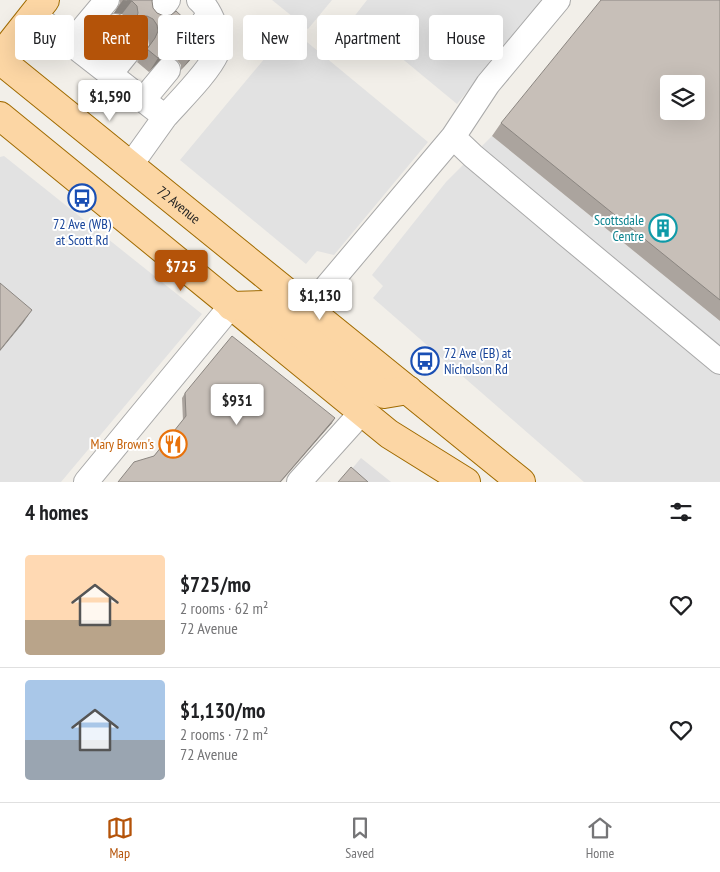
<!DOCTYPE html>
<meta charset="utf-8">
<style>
:root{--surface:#fff;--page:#f6f6f6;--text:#202124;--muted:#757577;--line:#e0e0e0;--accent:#b45309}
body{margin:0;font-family:"PT Sans Narrow",sans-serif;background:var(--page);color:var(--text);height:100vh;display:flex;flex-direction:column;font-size:19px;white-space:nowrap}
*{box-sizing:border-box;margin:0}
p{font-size:16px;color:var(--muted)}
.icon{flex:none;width:28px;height:28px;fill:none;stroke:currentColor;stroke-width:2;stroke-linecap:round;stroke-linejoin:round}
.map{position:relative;height:482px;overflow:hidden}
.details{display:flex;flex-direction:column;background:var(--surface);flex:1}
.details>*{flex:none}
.hud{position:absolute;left:15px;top:15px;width:690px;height:45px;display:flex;gap:10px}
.tools{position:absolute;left:660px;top:75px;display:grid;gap:10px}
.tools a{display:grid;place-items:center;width:45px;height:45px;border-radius:5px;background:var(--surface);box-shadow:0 5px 20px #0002;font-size:25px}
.price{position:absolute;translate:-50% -42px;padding:0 11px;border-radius:5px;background:#fff;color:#222;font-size:16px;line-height:32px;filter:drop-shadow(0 1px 2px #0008)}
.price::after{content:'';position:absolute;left:50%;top:30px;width:15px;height:11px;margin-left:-8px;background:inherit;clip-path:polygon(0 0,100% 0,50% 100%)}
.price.selected{background:var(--accent);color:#fff}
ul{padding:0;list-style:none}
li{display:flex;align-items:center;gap:15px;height:125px;padding:0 25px}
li+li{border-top:1px solid var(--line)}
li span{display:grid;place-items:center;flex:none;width:140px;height:100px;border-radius:5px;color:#555}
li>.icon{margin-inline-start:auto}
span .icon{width:60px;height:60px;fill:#fffc;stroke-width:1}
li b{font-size:21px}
h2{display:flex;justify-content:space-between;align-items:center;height:60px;padding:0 25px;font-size:21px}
.pill{padding:0 18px;border-radius:5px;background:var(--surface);box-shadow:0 5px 20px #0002;font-size:18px;line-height:45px}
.pill.selected{background:var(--accent);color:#fff}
.tabs{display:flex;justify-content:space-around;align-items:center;height:70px;border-top:1px solid var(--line);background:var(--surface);font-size:14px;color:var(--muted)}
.tabs a{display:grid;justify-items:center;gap:2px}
.tabs .selected{color:var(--accent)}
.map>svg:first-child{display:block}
</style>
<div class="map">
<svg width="720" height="482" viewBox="0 0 720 482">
<rect width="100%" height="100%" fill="#f2efe9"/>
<path fill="#e0dfdf" d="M361,458l30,24h-50z"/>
<path fill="#e2e2e2" d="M272,0h60l-24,29z
M367,0h175l-85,104 -104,-86z
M290,28l138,114 -94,113 -17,-4 -11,13 -126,-104z
M492,136l228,185v161h-136l-211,-184 10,-12 -11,-11 74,-93z
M4,156l198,158 -141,168h-61v-325z"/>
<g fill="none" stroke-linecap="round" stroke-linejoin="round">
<g stroke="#a9a9a9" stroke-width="26">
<path id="minor" d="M33,14l132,103 -35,49
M156,16l12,-16
M71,43l36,-43
M189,44l20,-30
M92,59l23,-33
M110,74l25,-31
M143,100l25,-30
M165,117c15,-17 43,-44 52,-64 6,-14 -7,-44 -18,-53
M453,137l20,19 93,78 154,128
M307,310l146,-173 35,-53 70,-84
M86,482l145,-176
M299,482l63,-70"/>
</g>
<g stroke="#a06b00" stroke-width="30">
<g id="major">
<path d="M0,57l45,-57"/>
<path id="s1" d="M0,60l521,422"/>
<path d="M0,116l389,318 77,48"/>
<path d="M231,306l34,-1 90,72 29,17 24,-4"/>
</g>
</g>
<use href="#minor" stroke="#fff" stroke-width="24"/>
<use href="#major" stroke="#fcd6a4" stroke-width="28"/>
</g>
<path fill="#aba49e" d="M120,0h32v1l1,7 4,5 28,16 1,8 5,5 6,2h5l-9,13 -12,13v-5l-4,-5 -6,-3h-8l-14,15 -12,-10 10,-14 2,-3 -1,-6 -4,-6 -6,-3h-7l-4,2 2,-5 -2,-7 -5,-6 -8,-1 6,-10z
M720,0v321l-228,-185 9,-13z
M185,393l147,30 -51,59h-163l36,-26 29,-35 -1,-23z"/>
<path fill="#8b8681" d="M123,0l9,1 -10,13 -8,-1z
M147,16l-9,14h-7l-4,2 9,-13 4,-2z
M180,43l-9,14h-8l-14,15 9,-14 14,-14z
M202,44l-9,13 -12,13 10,-13z
M32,310l-9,13 -23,28v-1z
M335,418l-3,5 -52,59z"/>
<path fill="#c7bfb8" stroke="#8b8681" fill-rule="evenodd" d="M127,0h25v1l1,7 4,5 7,3 7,-1 5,-4 12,11 -3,7 1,8 5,5 6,2h5l-11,13 -1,-6 -3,-5 -7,-3 -8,1 -14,14 -11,-9 8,-11 3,-7 -1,-6 -4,-6 -6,-3 -7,1 -4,2 2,-6 -1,-7 -5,-5z
M601,0h119v300l-219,-177zM669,84h27v27h-27z
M0,283l32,27 -32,40z
M232,336l103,82 -55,64h-162l16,-20 20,-6 32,-40 -1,-23z
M351,467l17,15h-30z"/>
<defs>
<g id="bus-ring" transform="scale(1.4375)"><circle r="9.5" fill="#fff" stroke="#1a4fb4" stroke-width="1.5"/><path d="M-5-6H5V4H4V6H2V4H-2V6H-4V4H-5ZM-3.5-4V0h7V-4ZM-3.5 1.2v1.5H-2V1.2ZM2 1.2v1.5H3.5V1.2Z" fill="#1a4fb4"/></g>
<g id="building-ring" transform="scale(1.4375)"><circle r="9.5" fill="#fff" stroke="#0f9aa8" stroke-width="1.5"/><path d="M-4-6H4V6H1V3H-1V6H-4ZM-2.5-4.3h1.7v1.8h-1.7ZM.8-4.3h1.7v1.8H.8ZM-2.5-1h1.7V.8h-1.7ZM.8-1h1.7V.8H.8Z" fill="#0f9aa8"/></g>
<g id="restaurant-ring" transform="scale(1.4375)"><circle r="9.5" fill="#fff" stroke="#e8710a" stroke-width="1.5"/><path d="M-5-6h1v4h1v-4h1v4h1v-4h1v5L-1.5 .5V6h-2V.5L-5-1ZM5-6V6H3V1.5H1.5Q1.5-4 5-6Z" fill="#e8710a"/></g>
</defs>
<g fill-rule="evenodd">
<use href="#bus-ring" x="82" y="198"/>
<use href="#building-ring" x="663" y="228"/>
<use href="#bus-ring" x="425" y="361"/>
<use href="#restaurant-ring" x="173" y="444"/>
</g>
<g text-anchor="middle" stroke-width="4" stroke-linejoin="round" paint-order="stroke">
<g font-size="14" fill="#222" stroke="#fff">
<text dy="5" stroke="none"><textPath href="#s1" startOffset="230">72 Avenue</textPath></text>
</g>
<g font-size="14" fill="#0d838f" stroke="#fff" text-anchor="end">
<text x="644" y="225">Scottsdale<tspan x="644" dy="16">Centre</tspan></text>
</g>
<g font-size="14" fill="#164399" stroke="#fff">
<text x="82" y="229">72 Ave (WB)<tspan x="82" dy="16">at Scott Rd</tspan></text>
<text x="444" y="358" text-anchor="start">72 Ave (EB) at<tspan x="444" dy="16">Nicholson Rd</tspan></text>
</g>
<g font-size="14" fill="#c56008" stroke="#fff" text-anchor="end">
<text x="154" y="449">Mary Brown's</text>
</g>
</g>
</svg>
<div class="tools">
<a><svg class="icon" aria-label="layers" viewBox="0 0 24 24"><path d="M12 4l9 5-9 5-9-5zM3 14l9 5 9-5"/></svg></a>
</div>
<b class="price" style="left:110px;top:122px">$1,590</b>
<b class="price selected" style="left:181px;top:292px">$725</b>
<b class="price" style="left:320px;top:321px">$1,130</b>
<b class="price" style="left:237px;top:426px">$931</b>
<div class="hud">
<a class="pill">Buy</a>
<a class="pill selected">Rent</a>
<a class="pill">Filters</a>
<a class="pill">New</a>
<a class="pill">Apartment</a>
<a class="pill">House</a>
</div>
</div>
<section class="details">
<h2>4 homes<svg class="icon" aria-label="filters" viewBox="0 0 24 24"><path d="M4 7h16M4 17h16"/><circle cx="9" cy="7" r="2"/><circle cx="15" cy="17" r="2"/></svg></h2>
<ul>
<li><span style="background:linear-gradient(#ffd9b3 65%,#b9a48a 0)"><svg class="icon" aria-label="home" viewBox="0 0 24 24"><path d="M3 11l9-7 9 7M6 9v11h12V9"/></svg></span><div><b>$725/mo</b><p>2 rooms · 62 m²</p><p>72 Avenue</p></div><svg class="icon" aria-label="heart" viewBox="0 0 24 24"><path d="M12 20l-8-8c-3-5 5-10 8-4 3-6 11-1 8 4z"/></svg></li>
<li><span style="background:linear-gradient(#a9c7e8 60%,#9aa5b1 0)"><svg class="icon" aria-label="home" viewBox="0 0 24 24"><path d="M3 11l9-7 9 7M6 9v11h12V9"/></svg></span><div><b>$1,130/mo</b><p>2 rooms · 72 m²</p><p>72 Avenue</p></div><svg class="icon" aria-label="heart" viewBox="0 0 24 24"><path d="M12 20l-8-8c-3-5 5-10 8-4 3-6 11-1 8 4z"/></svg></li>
</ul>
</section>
<nav class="tabs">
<a class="selected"><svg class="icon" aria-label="map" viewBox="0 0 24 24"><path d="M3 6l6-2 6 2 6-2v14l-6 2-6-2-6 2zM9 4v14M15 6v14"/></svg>Map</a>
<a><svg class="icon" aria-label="saved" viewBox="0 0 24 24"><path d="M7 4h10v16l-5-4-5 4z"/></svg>Saved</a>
<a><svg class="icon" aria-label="home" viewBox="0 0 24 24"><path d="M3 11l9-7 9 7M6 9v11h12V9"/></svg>Home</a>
</nav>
